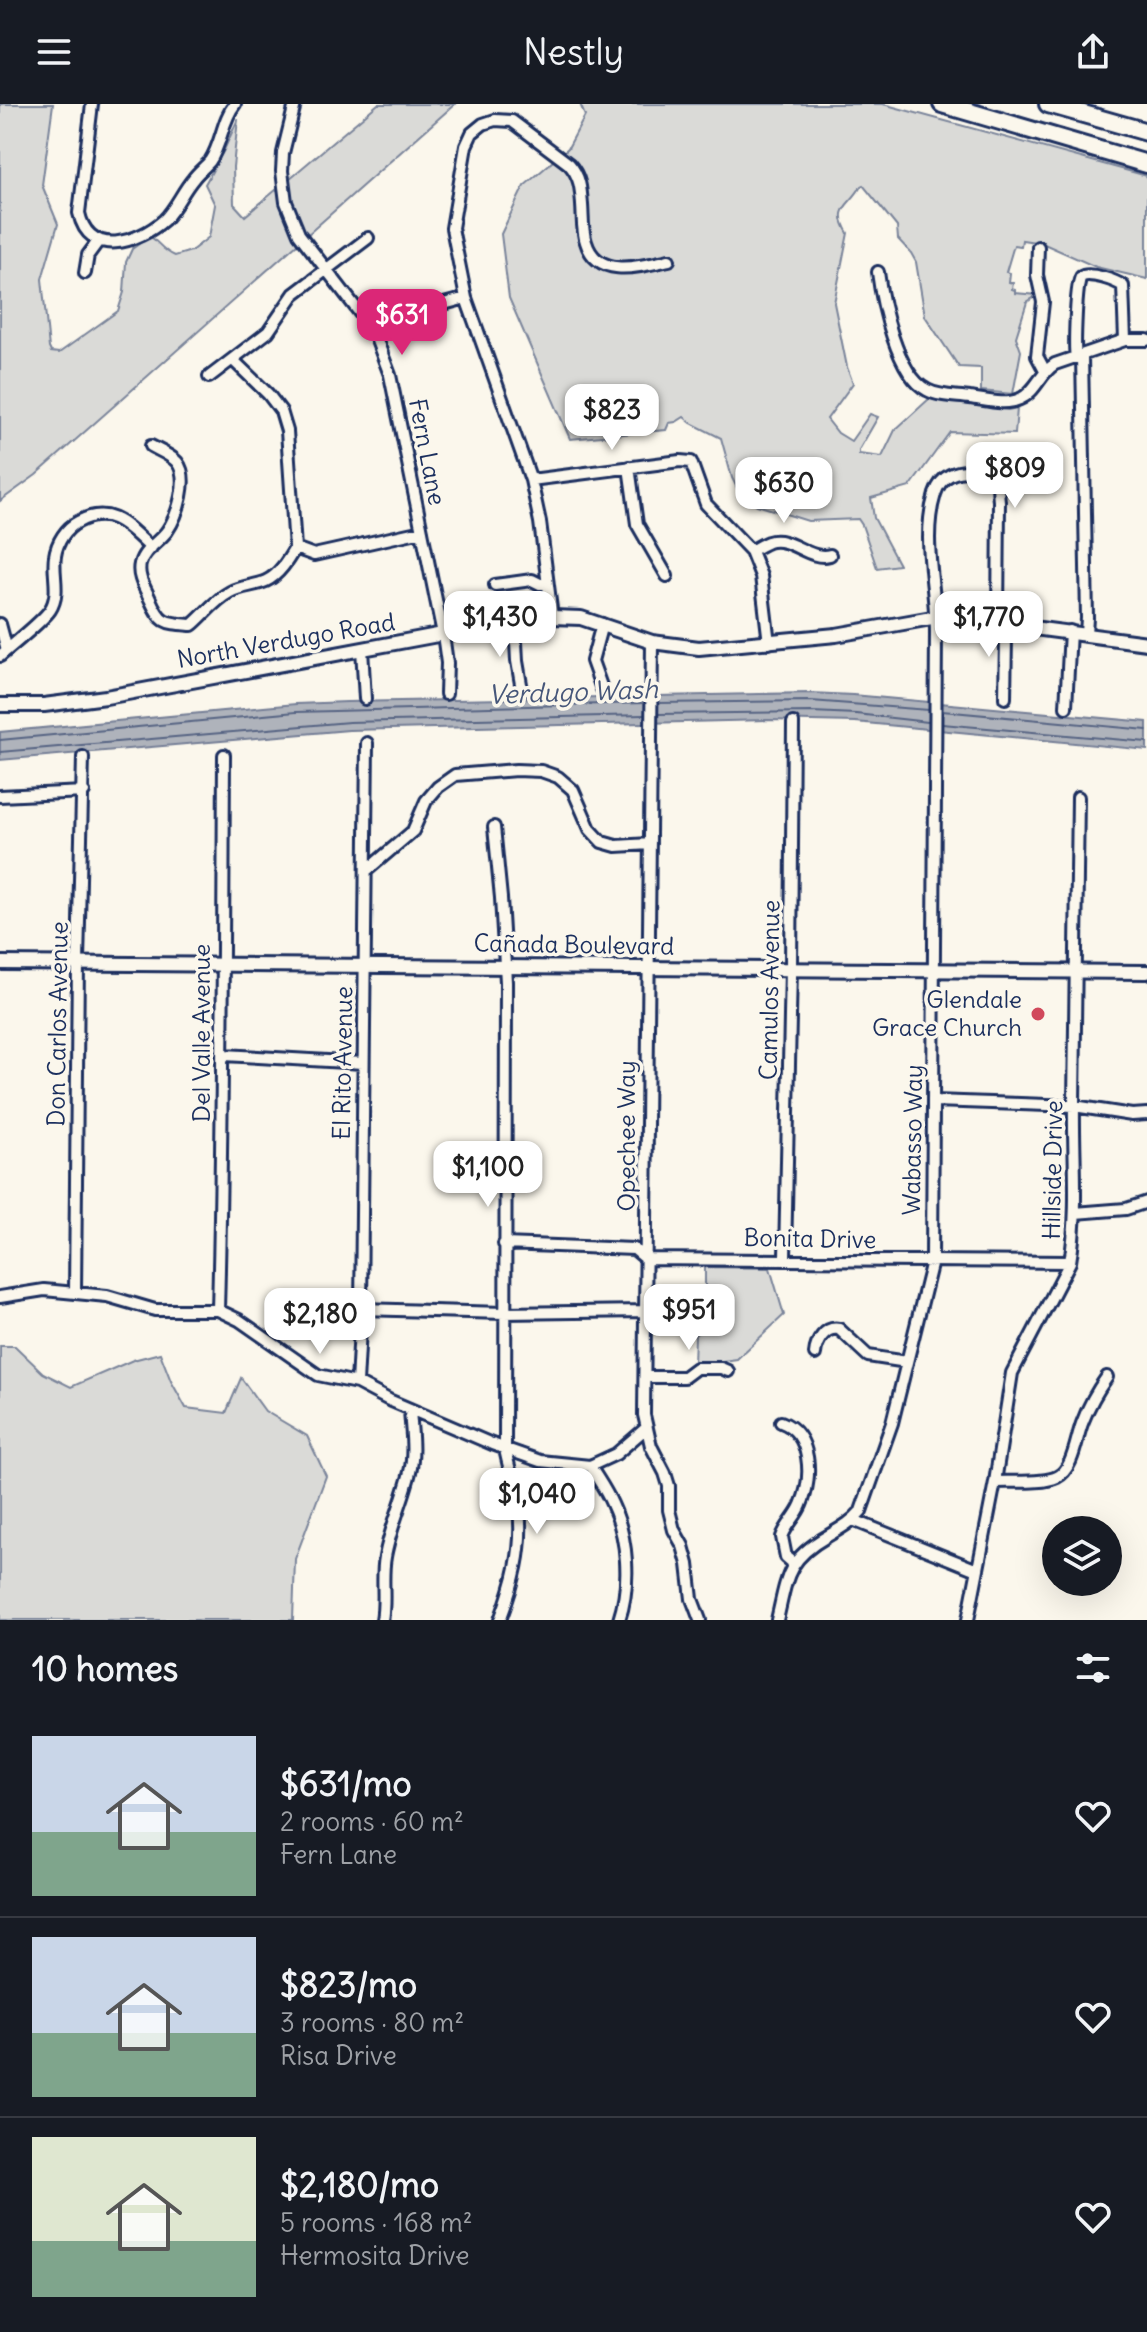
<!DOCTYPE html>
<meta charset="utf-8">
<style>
:root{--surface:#171b24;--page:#20242c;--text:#f1f3f6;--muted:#9ea1a6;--line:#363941;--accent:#db2777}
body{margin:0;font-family:Delius,sans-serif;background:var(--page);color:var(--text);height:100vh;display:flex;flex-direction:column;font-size:30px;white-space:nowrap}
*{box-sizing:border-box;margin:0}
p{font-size:26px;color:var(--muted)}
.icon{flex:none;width:44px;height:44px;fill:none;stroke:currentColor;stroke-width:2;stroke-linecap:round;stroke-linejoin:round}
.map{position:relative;height:1516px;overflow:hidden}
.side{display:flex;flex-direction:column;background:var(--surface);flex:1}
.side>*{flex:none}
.buttons{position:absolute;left:1042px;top:1412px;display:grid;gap:16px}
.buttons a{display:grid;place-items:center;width:80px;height:80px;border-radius:50%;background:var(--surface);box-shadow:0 8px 32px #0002;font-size:40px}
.price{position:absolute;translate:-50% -68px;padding:0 18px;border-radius:16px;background:#fff;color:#222;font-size:26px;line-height:52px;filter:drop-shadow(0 2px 4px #0008)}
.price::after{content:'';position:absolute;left:50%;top:48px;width:24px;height:18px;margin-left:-12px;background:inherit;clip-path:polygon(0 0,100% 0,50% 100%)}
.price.active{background:var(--accent);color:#fff}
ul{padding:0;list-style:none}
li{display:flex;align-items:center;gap:24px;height:200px;padding:0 32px}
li+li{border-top:2px solid var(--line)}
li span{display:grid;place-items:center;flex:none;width:224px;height:160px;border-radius:0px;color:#555}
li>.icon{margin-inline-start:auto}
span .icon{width:96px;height:96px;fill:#fffc;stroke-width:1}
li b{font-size:34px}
h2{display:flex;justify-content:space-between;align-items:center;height:96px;padding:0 32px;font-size:34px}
header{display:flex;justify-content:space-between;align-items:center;height:104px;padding:0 32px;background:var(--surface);font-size:36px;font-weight:600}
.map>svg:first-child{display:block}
</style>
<header><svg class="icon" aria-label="menu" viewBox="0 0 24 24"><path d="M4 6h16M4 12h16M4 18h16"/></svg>Nestly<svg class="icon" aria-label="share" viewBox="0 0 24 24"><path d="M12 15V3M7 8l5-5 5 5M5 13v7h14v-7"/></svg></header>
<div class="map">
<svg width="1147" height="1516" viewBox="0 0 1147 1516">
<rect width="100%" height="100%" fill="#fbf7ec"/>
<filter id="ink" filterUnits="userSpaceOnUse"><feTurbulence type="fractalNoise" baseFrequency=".0125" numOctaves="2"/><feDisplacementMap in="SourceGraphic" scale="16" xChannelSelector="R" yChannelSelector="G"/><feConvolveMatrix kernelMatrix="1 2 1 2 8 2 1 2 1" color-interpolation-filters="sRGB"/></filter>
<g filter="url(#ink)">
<path fill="#dadad7" stroke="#7a849a" stroke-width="2" d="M0,0h53l-11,81 16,39 -16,55 7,69 2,4 8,1 59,-42 6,-19 2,-30 6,-13 18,-13c9,7 13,15 25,20l16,-5 18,-14 6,-32 -10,-21 19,-34 14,-31 -5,48 1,37 11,12 133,-112h77l-419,371 -36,26z
M580,0h303l264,72v103l-51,-12 -54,-24 -20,-3 -1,6 -7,-1 -8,27 4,1 -1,9 4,1 -1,6 3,1v3l23,2 -11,7 -11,35 5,14 -8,43 -32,-3v-23l-22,-1 -34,-51 -9,-54 -5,-9 -13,-14 -1,-12 -34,-42 -2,1c-10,20 -29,21 -13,47l-14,70 13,64 6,16 -26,36 11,14 13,8 19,-27 8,3 -19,33v4l23,3 13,-27 35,-32 78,12 9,-2 -2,26 -65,-2 -40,55 -39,11 3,20 25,47 -22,3 -15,-43 -4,-6 -50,2 -51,-16 -17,-11 -8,-16 -11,-40 -30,-15 -7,-6 -8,5 -7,1 -3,7 -96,9 -61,-141 -8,-64 23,-48 44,-38 17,-32z
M705,1163l65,1 14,47 -47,44 -43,6 1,-30 10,-11z
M0,1242h15l28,27 28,14 62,-27 27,-7 11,28 15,27 40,5 15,-35 24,33 42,25 19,40 -31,83 -2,61h-293z"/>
<path fill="#afb3bb" stroke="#747e96" stroke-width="2" d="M811,589l42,2 294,27v28l-292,-28 -87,-2 -419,10 -349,30v-28l296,-28 51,-2z"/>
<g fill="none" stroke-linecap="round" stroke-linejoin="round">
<path stroke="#566483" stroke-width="2" d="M658,599l153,-2 118,9
M942,607l205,19
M658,610l154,-2 44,2 72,8
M942,620l205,18
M0,636l296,-28 348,-9
M0,648l349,-30 295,-7"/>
<g stroke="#1b2f5e" stroke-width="16">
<path id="minor" d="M92,0l-13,109c10,46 59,30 85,7 12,-12 18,-28 29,-41 5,-7 12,-12 17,-18 12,-18 12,-41 25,-57
M295,0l-12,49 -1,18 4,31 13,32 74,96 17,45 53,259 4,29 -1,31
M1038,143l-1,28 6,27 -6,54 8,15
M878,168c4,31 19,103 49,118 13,7 30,6 43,8 16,2 35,8 50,1 16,-7 20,-26 35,-35l70,-24h22
M85,169l3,-18 11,-15
M373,226l45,-19 48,-13
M1082,252l5,262 -1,16
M1076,254c-2,-10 0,-77 5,-81 8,-6 35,4 42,9l2,54
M233,256l35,34 13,17 6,20 8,117
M209,273l59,-45 26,-38 74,-56
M151,342c7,4 20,9 26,16 13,16 1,53 -10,69 -8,11 -24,19 -27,33 -3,12 5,24 10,35 11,25 15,24 42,26 13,-11 23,-25 38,-33 11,-6 25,-6 36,-11 13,-6 22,-21 29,-33
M629,363l8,57 30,52
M531,376l149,-19 11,1 15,42 45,47 10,25 8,67
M295,444l19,7 108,-24
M751,447c5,-3 12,-7 17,-9 22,-7 40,19 62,13
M495,481l37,-5 8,4 7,-1
M552,513l-12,-95 -9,-42 -65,-182 -14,-70 14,-82 6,-13 11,-9 12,-4 17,1 57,43c11,12 12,25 13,41 1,12 0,26 4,37 11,38 56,24 83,18
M515,519l2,38 5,29
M0,520l7,26
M652,538l-8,773 7,31 14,27 4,13v24l5,20 9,16 5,18 4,35 8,21
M362,545l3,50
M0,552c12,-11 42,-34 50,-46 11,-17 2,-36 5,-54 2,-14 11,-28 23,-34 33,-18 50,5 73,26
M602,585l-10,-28 10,-37
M1005,594l1,-61 3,-14
M1066,603l4,-76
M0,692l84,-4
M494,723l7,71 5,84 -1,467c4,20 11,41 14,61 5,39 -6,75 -19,110
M366,767l47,-40 13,-30 12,-14 17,-12 61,-5 25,1 17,6 15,13 17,39 12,13 14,4 34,-2
M224,951l139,8
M934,997l140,5 58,9 15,-1
M1075,1109l51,-4 21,-7
M504,1140l130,5 12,10 424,3
M785,1154l6,-290 2,-245
M75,1189l3,-331 5,-205
M0,1193l44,-7 63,6 48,14h63l21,10 79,55 39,8 32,17 103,44 48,17 50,5 26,-12 29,-25
M361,1205l143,4 141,-2
M218,1206c5,-185 5,-370 6,-555
M815,1250c1,-12 10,-28 24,-25l29,27 39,6
M645,1273h39l12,-9h25l7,3
M357,1279l4,-74 6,-566
M781,1318c31,11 32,56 20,83 -5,12 -15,20 -19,32l4,20 7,6
M590,1362c7,12 16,24 22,38 16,34 19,80 7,116
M995,1378c17,-1 48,2 62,-5 17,-8 19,-40 26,-56 6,-16 14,-30 24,-44
M853,1416l124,50
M382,1516c4,-21 -1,-42 3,-63 5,-29 18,-56 25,-85 5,-20 1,-43 0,-63
M777,1516c10,-42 9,-60 49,-83 13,-8 25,-14 35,-26l31,-88 40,-162 4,-629c0,-46 -15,-93 -1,-138 3,-9 7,-15 15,-19 12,-6 40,-6 47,7 2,5 1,13 2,19l-1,121
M968,1516l27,-138 17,-109 58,-111c9,-52 3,-106 4,-159 1,-102 3,-204 4,-306"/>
</g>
<g stroke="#1b2f5e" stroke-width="18">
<path id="major" d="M0,601h44l62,-8 337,-63 109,-17 29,1 71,24 47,6 137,-13 107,-19 204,27
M0,859l1147,9"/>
</g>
<g stroke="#1b2f5e" stroke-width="22">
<path id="highway" d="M942,0l205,60
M1048,0l99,28"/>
</g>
<use href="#minor" stroke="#fbf7ec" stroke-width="10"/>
<use href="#major" stroke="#fbf7ec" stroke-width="12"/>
<use href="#highway" stroke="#fbf7ec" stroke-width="16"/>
</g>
</g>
<circle fill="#d1495b" stroke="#fbf7ec" stroke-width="3" cx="1038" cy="910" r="8"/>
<g text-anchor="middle" stroke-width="7" stroke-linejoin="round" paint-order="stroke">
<g font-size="24" fill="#1b2f5e" stroke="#fbf7ec">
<text transform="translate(427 348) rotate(79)" y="8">Fern Lane</text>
<text transform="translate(286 537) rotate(-10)" y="8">North Verdugo Road</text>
<text transform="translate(574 841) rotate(1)" y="8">Cañada Boulevard</text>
<text transform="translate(770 886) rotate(-89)" y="8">Camulos Avenue</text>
<text transform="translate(58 920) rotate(-89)" y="8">Don Carlos Avenue</text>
<text transform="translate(202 929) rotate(-90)" y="8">Del Valle Avenue</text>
<text transform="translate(343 959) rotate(-89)" y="8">El Rito Avenue</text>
<text transform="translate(627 1032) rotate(-90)" y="8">Opechee Way</text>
<text transform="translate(913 1036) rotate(-89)" y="8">Wabasso Way</text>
<text transform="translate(1053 1066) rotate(-89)" y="8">Hillside Drive</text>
<text transform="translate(810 1135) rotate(1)" y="8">Bonita Drive</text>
</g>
<g font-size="24" fill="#1b2f5e" stroke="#fbf7ec" text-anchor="end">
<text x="1022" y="904">Glendale<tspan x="1022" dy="28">Grace Church</tspan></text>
</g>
<g font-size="26" font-style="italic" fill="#47577a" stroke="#fbf7ec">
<text transform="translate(573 588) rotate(-2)" y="9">Verdugo Wash</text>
</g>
</g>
</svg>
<div class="buttons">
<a><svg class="icon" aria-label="layers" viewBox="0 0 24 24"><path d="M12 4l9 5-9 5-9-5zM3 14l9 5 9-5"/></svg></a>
</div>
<b class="price active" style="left:402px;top:253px">$631</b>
<b class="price" style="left:612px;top:348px">$823</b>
<b class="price" style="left:1015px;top:406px">$809</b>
<b class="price" style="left:784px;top:421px">$630</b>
<b class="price" style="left:500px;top:555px">$1,430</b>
<b class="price" style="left:989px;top:555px">$1,770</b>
<b class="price" style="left:488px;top:1105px">$1,100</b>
<b class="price" style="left:689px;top:1248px">$951</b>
<b class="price" style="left:320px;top:1252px">$2,180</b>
<b class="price" style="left:537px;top:1432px">$1,040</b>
</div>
<section class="side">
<h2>10 homes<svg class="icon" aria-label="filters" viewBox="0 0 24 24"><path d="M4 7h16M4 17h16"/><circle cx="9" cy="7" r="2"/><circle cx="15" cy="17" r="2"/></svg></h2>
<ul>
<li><span style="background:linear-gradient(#c9d6e8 60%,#7fa58c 0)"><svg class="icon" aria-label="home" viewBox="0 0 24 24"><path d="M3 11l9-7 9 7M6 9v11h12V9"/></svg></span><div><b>$631/mo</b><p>2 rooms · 60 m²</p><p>Fern Lane</p></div><svg class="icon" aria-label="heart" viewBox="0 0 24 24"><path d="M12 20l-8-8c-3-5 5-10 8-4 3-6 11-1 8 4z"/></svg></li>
<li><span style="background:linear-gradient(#c9d6e8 60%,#7fa58c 0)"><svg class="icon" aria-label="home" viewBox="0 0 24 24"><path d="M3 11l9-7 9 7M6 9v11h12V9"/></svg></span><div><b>$823/mo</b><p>3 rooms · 80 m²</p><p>Risa Drive</p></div><svg class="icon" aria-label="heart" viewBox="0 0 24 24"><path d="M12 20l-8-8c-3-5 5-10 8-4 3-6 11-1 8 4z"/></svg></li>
<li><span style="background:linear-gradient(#dfe7d0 65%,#7fa58c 0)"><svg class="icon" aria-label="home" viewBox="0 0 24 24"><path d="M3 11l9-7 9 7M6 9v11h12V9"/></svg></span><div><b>$2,180/mo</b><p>5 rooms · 168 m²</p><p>Hermosita Drive</p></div><svg class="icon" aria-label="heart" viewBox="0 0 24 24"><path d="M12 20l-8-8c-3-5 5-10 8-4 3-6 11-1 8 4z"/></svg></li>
</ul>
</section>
